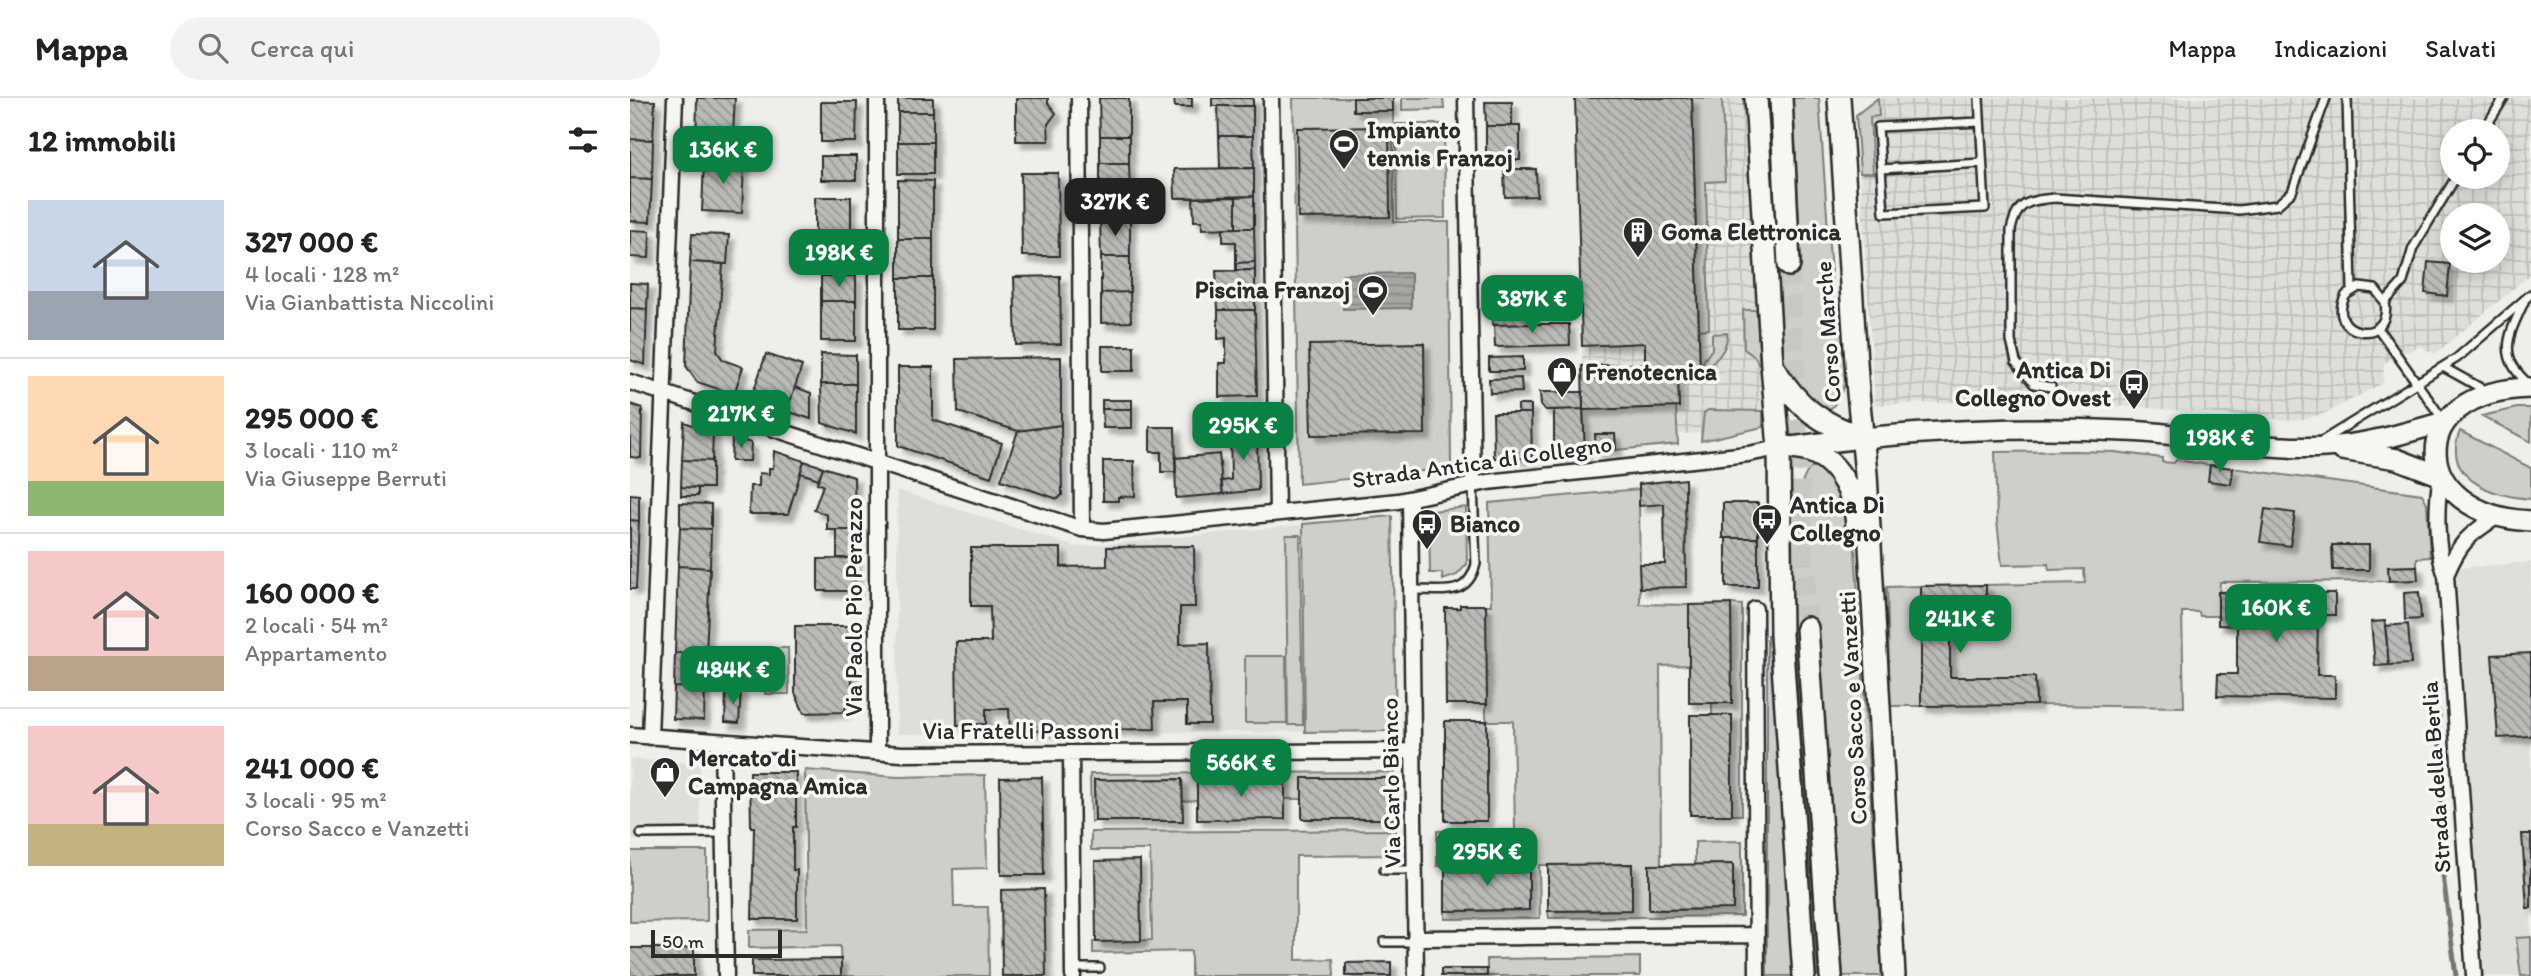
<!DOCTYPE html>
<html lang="it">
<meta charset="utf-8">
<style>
:root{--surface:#fff;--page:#f2f2f2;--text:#222;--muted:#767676;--line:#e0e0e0;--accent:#0b8043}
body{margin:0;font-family:Itim,sans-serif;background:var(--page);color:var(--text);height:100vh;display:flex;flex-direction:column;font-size:26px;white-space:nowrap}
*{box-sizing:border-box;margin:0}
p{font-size:23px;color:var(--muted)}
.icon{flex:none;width:38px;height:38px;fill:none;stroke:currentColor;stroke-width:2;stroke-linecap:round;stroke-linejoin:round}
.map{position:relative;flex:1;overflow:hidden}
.sheet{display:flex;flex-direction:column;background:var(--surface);width:630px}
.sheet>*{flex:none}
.buttons{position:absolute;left:1810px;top:21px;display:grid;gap:14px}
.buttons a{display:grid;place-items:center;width:70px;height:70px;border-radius:50%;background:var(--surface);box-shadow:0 4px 18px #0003;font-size:35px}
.scale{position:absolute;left:21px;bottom:18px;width:131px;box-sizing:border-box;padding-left:7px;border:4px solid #2b2b2b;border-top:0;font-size:19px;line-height:24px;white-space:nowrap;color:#2b2b2b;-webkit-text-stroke:5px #f6f6f2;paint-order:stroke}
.price{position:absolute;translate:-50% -60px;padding:0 16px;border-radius:14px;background:var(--accent);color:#fff;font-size:23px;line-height:46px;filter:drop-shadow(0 2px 4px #0008)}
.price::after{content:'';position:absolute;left:50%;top:42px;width:21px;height:16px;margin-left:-10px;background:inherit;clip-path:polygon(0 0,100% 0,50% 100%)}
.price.active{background:#222;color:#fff}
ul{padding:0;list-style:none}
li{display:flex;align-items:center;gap:21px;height:175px;padding:0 28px}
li+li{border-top:2px solid var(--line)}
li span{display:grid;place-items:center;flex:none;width:196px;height:140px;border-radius:0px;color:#555}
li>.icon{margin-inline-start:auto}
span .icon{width:84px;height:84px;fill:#fffc;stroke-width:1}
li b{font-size:30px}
h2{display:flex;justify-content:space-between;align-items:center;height:84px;padding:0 28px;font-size:30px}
header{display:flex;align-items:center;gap:42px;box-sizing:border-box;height:98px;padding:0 35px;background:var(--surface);border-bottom:2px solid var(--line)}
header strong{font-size:33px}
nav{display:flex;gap:38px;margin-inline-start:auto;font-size:24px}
.search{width:490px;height:63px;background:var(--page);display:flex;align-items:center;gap:18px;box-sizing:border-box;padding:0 24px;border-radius:38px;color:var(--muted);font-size:26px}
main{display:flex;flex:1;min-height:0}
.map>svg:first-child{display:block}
</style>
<header>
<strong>Mappa</strong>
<div class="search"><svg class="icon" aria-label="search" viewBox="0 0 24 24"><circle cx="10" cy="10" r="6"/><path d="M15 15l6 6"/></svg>Cerca qui</div>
<nav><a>Mappa</a><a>Indicazioni</a><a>Salvati</a></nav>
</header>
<main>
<section class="sheet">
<h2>12 immobili<svg class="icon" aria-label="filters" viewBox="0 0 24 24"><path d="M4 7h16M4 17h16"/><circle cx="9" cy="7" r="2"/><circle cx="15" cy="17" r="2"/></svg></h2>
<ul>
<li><span style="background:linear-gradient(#c9d6e8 65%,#9aa5b1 0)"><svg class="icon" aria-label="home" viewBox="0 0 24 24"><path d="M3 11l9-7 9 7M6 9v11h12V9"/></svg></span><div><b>327 000 €</b><p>4 locali · 128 m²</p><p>Via Gianbattista Niccolini</p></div></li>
<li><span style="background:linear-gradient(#ffd9b3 75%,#8fb573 0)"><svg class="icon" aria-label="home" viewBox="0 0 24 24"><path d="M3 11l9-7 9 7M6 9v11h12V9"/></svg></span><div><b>295 000 €</b><p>3 locali · 110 m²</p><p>Via Giuseppe Berruti</p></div></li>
<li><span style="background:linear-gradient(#f6c9c9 75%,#b9a48a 0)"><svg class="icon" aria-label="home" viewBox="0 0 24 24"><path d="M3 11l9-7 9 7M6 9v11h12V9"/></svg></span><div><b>160 000 €</b><p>2 locali · 54 m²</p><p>Appartamento</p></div></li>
<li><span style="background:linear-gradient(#f6c9c9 70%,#c2b280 0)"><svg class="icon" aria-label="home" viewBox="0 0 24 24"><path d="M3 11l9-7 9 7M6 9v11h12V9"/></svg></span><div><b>241 000 €</b><p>3 locali · 95 m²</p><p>Corso Sacco e Vanzetti</p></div></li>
</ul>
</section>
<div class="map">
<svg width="1901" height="878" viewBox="0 0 1901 878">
<defs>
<pattern id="industrial-grid" width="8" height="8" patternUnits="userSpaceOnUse" patternTransform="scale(1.75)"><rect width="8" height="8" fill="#dededb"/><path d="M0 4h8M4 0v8" fill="none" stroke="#bfbfbc"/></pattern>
<pattern id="water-rules" width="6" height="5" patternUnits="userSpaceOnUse" patternTransform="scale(1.75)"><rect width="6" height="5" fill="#a6a6a3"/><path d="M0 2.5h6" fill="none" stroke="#878785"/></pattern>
<pattern id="building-back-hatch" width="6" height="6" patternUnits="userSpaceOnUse" patternTransform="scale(1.75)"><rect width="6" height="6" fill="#babab7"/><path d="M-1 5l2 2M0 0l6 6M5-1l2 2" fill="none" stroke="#979795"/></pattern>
<filter id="shadow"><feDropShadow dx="6" dy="6" stdDeviation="2" flood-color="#0004"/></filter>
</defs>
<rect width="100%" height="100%" fill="#eeeeea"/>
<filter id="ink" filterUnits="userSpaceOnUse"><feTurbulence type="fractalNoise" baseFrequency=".0143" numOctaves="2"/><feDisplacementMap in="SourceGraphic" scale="14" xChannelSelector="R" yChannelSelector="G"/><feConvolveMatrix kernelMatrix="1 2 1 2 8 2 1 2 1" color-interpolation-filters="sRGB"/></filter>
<g filter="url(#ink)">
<path fill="#dededb" d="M267,392l179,57 316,-31 4,215 -499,3z
M1901,464v414h-48l-27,-408z
M0,661l70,5v76h-70z"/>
<path fill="url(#industrial-grid)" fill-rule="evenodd" d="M945,0h169l19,329 -62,14 -1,-8 -22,1v10l-93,10z
M1248,0h653v176l-96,80 -16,-8 -35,17 -1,20 -57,30 -21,6 -21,1 -146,-13 -149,-6 -114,4 -15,-232 13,-1 -3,-55 9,-1zM1822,33h45v46h-45zM1822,117h45v46h-45z"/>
<path fill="#cececa" stroke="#7c7c7a" stroke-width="2" d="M663,0h100l1,124h55l2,246 -152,16z
M772,0h41l1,11 -42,1z
M1062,0h30l3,83 -19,1 3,147 -10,1z
M1134,0h5l8,168 24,-2 -8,-166h26l15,221 13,8c2,32 5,61 -20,86l-6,1 -42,-53z
M1248,0l1,18 -9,1 3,56h-13l-4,-58z
M766,26h48l1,94 -48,1z
M1113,212h14l3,57 -5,-10 -11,-8z
M1097,235c1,19 -13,29 -27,40v-7l12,-17v-15z
M1046,309l2,37 -62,6 -1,-16h-20l1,19 -11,1 -2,-44z
M1887,310h14v34l-49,-26z
M1078,312l55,1v16l-62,14 3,-28z
M1830,333l71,37v31c-38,-2 -90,-21 -71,-68z
M1443,353l42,1 47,6v4l12,1 2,-3 34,5 -1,16 22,3 2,-16 189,26 5,9 3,54 -13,1v8l-29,1 1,14 -169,1 -2,34h-18l-1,-4h-17l2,95 -148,-2 -1,-28h-85v-65h36v-27l99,-2 -1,-14 -35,1 -1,-6 -46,1 -5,-44 -2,-69z
M1188,368l11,7 24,44 29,459h-39l-25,-348 -25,2 25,346h-6l-24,-387c2,-26 4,-107 24,-122z
M1009,391l1,115 49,1v60l-29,1 1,199h-12l1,45 83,-1v-45l-38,1v-23l47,-1v75l-193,2 -1,-7 84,-1v-45h-93l1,53 -95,1v-8l84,-1 -1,-45 -91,1v-35l78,-1 -2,-109h-26l-1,-5v-111h5l-2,-102z
M836,409l1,57 -10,11 -14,5 -1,-7h-12l-1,-60 3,-2z
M762,418l4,215 -91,1 -2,-208z
M656,437h14l3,190h-15z
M1291,488v120h-31l-3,-119z
M1101,506l11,1v210h-10v-99l-20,-1v-12l20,-1z
M1137,537h5l21,341h-26z
M135,550h23l1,46h-24z
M615,558h41l1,67h-42z
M175,672l92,7 88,-2 2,93 -34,1 1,38h34l1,69h-148l-1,-30 -91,2v-18l58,-1z
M765,674l1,47h-6l-1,-41h-87v21h-17v-21l-88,1v21l-14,1 -1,-22 -88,2 1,40 -4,1 -1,-48z
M766,732v25l-100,1v104l37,-1 1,17h-143v-25l-98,2v-11l59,-2 -2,-90h-59v-18z
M0,753h77v70l-77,1z
M1901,839v39h-10l-5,-38z
M1010,859v19h-153v-17z"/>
<path fill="url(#water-rules)" stroke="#757573" stroke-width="2" d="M781,175v35l-68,1v-35z"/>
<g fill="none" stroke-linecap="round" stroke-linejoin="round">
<path stroke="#757573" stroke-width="5" d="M1809,614l4,163 13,101"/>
</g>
<path fill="url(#building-back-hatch)" stroke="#2b2b2b" stroke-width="2" filter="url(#shadow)" d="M67,0h38l-3,53 -36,-2z
M268,0h35v14h-35z
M386,0h32v5l8,10 -8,11 1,17h-33z
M469,0h30v38h-29z
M544,0h18v9h-17z
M582,0h41v8h-41z
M723,0h40v13h-40z
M945,0h117l8,275 -22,1 1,33 -96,3 -1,-44 63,-2v-21l-63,3z
M0,2l25,1 -2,39 -23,-1z
M191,4h36l-1,40h-35z
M855,4h27v24h-26z
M588,8h35v30h-34z
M268,14h35v30h-35z
M856,28h34v34h-34z
M759,29l1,90 -92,1 -1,-90z
M470,38h29v27h-29z
M589,38h34l1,32h-34z
M0,41l23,1 -1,39 -22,-1z
M268,44h35v32h-35z
M191,58h35v24h-35z
M74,62l40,2 -2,51 -40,-2z
M470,65h29l1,30 -30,1z
M624,70v28l-79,2 -1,-29z
M874,71h32l1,27 -32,1z
M391,75h37l1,83h-37z
M0,80l22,1 -2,43 -20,-1z
M268,82l35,1v58h-35z
M500,95v27h-30v-26z
M624,98v32h-18v-31z
M185,99h36v36h-36z
M606,99v31l-34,1v-8h-8l-1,-23z
M470,122h30v37h-29z
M593,130h31l1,34 -19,1v-21h-13z
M0,132l20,1 -1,27 -19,-1z
M62,136l37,1 -2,29 -37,-2z
M226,139v23h-26v-22z
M268,141h35v39h-35z
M471,159h29v35l-29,1z
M60,164l33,2 -6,87 6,9 20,7 -9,27 -37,-12 -11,-16z
M625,164v8h-19v-7z
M1798,164l22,2 -3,32 -22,-3z
M625,172v40h-37l-2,-39z
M191,178h35v25h-35z
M430,178l1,68 -45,1 -2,-68z
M268,180h35v52h-35z
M0,185l18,1 -1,25 -17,-1z
M891,192l1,22h10l1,12 -41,1v-34z
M500,194l1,30 -30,1v-30z
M191,203h35v40h-35z
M0,210l17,1 -2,56 -15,-5z
M588,212h37l2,86 -38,1v-34h7v-25l-8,1z
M903,226h36l1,21 -75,2 -1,-22z
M794,245l1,91 -114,1 -2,-90z
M472,248h32v25h-32z
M136,256l36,12 -15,45 -36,-12z
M191,256l35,1v29h-35z
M431,259v68l-43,6 -60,-19 -1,-53z
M893,259v14h-34v-13z
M268,269h35v53l69,23 -11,34 -93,-31z
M891,280l1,14 -32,1 -1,-14z
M191,286h35v50l-34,-11z
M165,289l16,6v26l-24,-8z
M910,294h43v17l-37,1 -5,-4z
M472,302h30v9h-30z
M0,306l12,4 -1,50 -11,-1z
M888,307h13v8h-13z
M472,311h30v19h-29z
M953,311l2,45 -31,3v-47z
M863,315h38l1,45h-38z
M54,324l29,10 -1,29 -30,-1z
M431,327l1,70 -4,4 -57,-19 17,-49z
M520,329h25l1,45h-15v-20h-11z
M627,331l1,61 -35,4 -2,-13 10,-1 -1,-50z
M965,336h20l1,16 -20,3z
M102,339l19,6 -1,18h-19z
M144,353l30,10 -16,53h-39l1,-28h9v-13l10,1v-6h4z
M589,356l4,40 -47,4 -1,-40z
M52,362l30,1v27l-31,-1z
M174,363l19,6 -4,12 -19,-6z
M473,363h31l1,35 -17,1v4h-15z
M1580,367l23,3 -2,16 -23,-3z
M193,369l31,10 1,53h-28v-15l-13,-5 9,-25 -6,-2z
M1055,381l1,108 -46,1 -1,-24h26l-1,-60 -25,2v-22z
M51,389l17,1v8h-17z
M0,396l9,1v26l-9,-1z
M50,405l31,1v25l-31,-1z
M1093,405h35v35h-35z
M1635,411l30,4 -5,33 -30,-4z
M0,422l9,1 -3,68h-6z
M50,430l31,1 -1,39 -32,-2z
M207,432h18v28h-18z
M1096,440h32v49h-32z
M1702,447h37v25h-36z
M564,448l1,61h-15v37l29,-1 1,81h-23v-22h-33l1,27 -145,2 -1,-22h-23v15l-29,1 -1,-83h35l-1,-36h-19v-58h90v19l46,-1v-19z
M225,460v33h-37v-32z
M48,468l32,2 -4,86 -31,-1z
M1787,468l1,14 -29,1 -1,-14z
M1356,487v27h-36v65h85l1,28 -115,1v-120z
M1588,494l117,1v22h-17l-1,60h18v23l-118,-2 1,-22h19v-48l-19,-1z
M1789,494l2,27 -16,1 -1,-27z
M1101,506l1,99h-43v-98z
M830,507h26l1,99h-41l-1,-96h15z
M1755,523l4,44 -14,1 -4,-44z
M1778,526l3,40 -22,1 -4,-39z
M165,528h56l1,67 -8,19 -40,1 -9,-20z
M45,555l31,1 -1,34 -31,-1z
M1901,555v83l-33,2 -6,-83z
M44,589l31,1 -1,32 -31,-1z
M96,591l15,1 -2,33 -14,-1z
M1060,617h42v100h-42z
M815,623h42v100h-42z
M120,674h46v55h-3v43h4v49h-45l2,-92h-3z
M412,679l2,98h-43l-1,-97z
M655,680v41l-88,1v-41z
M672,680h88v41h-88z
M552,681l1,42h-88l-1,-41z
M1892,736h9v74h-4z
M510,762l1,81 -45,1 -1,-81z
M1002,766v46l-84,1v-46z
M1103,766v45l-84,1v-45z
M899,767v45l-84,1v-45z
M414,791l2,87h-44l-1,-86z
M0,850h64v28h-64z
M211,861v17h-89v-16z
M761,864v14h-45v-13z
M811,871h46v7h-46z"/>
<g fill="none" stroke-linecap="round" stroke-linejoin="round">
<path stroke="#c7c7c4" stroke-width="21" stroke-dasharray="21 10" stroke-linecap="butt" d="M1159,167l18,363"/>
<g stroke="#2b2b2b" stroke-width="12">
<path id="lane" d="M1349,0l6,110 -101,5 -3,-44 101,-6
M1717,0l5,191
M1853,33l21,-33
M1251,71l-3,-42 102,-5
M1755,204l-10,-13 -16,-2 -13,8c-23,41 47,53 39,7l18,-20 10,-34 43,-71
M1894,204c-15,33 -28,54 5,82
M1747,229l67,94
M1813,269l45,25
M1421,289l-17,-3 -18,-22 -5,-21v-111c6,-28 16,-29 43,-32l185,12 38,-5 15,-13 34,-94
M1690,344l137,-84 74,-64
M782,492c29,-1 55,9 64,-26l-3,-79
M11,736l83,-1
M754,772h30
M754,844h31
M443,870h27"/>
</g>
<g stroke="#2b2b2b" stroke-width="19">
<path id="street" d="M247,0v654
M449,0l3,431
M641,0l6,414
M836,0l7,387
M0,284l452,147 22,2 294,-30 90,-19 260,-28 31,-6
M1811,378c-5,28 -6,73 5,99l28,401
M780,401l6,477
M1816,477c13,-32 23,-41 52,-59
M1125,511l2,367
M0,637l272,19 512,-3
M20,639l25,-639
M92,644l4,234
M441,655l2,223
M785,840l342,-3"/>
</g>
<g stroke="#2b2b2b" stroke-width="24">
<path id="secondary" d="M1901,290c-131,2 -122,128 0,133
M1162,349c110,-16 222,-21 333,-16 67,2 133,20 200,16 41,-2 80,-14 119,-25
M1712,352l55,9 44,17"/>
</g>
<g stroke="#2b2b2b" stroke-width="26">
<path id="primary" d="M1126,0l16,267 7,83 2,187 23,341
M1151,0l8,167
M1209,0l19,295 8,81 28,502
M1145,272c23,37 46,54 87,67
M1157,349c9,2 19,2 27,6 27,11 41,45 43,72
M1177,530l24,348"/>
</g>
<use href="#lane" stroke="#f6f6f2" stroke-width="7"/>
<use href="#street" stroke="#f6f6f2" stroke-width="14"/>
<use href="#secondary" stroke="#f6f6f2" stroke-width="19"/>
<use href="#primary" stroke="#f6f6f2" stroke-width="21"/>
</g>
</g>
<defs>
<g id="stadium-pin" transform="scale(1.575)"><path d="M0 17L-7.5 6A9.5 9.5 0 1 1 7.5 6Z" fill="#2b2b2b" stroke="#f6f6f2"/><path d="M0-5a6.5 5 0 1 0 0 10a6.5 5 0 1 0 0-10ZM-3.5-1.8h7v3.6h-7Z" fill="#fff"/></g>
<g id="building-pin" transform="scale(1.575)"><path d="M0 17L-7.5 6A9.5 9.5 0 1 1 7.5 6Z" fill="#2b2b2b" stroke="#f6f6f2"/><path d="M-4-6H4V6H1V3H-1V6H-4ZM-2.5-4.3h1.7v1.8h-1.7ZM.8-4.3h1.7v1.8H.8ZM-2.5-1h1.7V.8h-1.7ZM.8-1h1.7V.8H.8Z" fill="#fff"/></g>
<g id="shop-pin" transform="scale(1.575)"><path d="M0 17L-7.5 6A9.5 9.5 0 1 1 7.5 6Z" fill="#2b2b2b" stroke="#f6f6f2"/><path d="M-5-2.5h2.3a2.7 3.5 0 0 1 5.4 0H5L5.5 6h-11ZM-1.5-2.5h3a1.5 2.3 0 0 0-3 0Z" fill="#fff"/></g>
<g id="bus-pin" transform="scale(1.575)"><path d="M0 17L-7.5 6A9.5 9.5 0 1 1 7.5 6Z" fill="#2b2b2b" stroke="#f6f6f2"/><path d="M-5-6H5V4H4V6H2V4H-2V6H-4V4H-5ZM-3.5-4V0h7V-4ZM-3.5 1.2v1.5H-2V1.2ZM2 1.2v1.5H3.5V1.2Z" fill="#fff"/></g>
</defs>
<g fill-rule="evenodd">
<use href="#stadium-pin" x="714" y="46"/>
<use href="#building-pin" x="1008" y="134"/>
<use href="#stadium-pin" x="743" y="192"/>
<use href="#shop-pin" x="932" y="274"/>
<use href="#bus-pin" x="1504" y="286"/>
<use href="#bus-pin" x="1137" y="421"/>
<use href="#bus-pin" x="797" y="426"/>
<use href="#shop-pin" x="35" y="674"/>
</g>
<g text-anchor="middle" stroke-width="7" stroke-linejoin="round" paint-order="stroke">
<g font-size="24" font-weight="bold" fill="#2b2b2b" stroke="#f6f6f2" text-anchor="start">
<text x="737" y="40">Impianto<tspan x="737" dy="28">tennis Franzoj</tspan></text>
<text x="1031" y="142">Goma Elettronica</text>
<text x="720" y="200" text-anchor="end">Piscina Franzoj</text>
<text x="1481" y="280" text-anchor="end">Antica Di<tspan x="1481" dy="28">Collegno Ovest</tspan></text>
<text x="955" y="282">Frenotecnica</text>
<text x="1160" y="415">Antica Di<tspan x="1160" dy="28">Collegno</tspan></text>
<text x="820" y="434">Bianco</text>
<text x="58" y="668">Mercato di<tspan x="58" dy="28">Campagna Amica</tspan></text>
</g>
<g font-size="24" fill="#2b2b2b" stroke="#f6f6f2">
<text transform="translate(1198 234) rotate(-94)" y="8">Corso Marche</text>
<text transform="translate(852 364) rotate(-8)" y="8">Strada Antica di Collegno</text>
<text transform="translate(224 509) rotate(-90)" y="8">Via Paolo Pio Perazzo</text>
<text transform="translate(1223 610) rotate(-93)" y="8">Corso Sacco e Vanzetti</text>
<text x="391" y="641">Via Fratelli Passoni</text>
<text transform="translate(1806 679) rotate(-94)" y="8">Strada della Berlia</text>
<text transform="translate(761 685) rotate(-91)" y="8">Via Carlo Bianco</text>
</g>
</g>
</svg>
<div class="buttons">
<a><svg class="icon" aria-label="locate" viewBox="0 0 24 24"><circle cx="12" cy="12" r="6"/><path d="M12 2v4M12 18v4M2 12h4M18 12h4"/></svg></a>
<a><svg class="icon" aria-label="layers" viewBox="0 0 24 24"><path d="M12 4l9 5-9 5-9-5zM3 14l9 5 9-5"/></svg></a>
</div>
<div class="scale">50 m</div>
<b class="price" style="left:93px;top:88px">136K €</b>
<b class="price active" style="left:485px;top:140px">327K €</b>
<b class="price" style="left:209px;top:191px">198K €</b>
<b class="price" style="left:902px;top:237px">387K €</b>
<b class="price" style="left:111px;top:352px">217K €</b>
<b class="price" style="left:613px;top:364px">295K €</b>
<b class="price" style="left:1590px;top:376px">198K €</b>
<b class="price" style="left:1646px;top:546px">160K €</b>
<b class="price" style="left:1330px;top:557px">241K €</b>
<b class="price" style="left:103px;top:608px">484K €</b>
<b class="price" style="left:611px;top:701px">566K €</b>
<b class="price" style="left:857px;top:790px">295K €</b>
</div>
</main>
